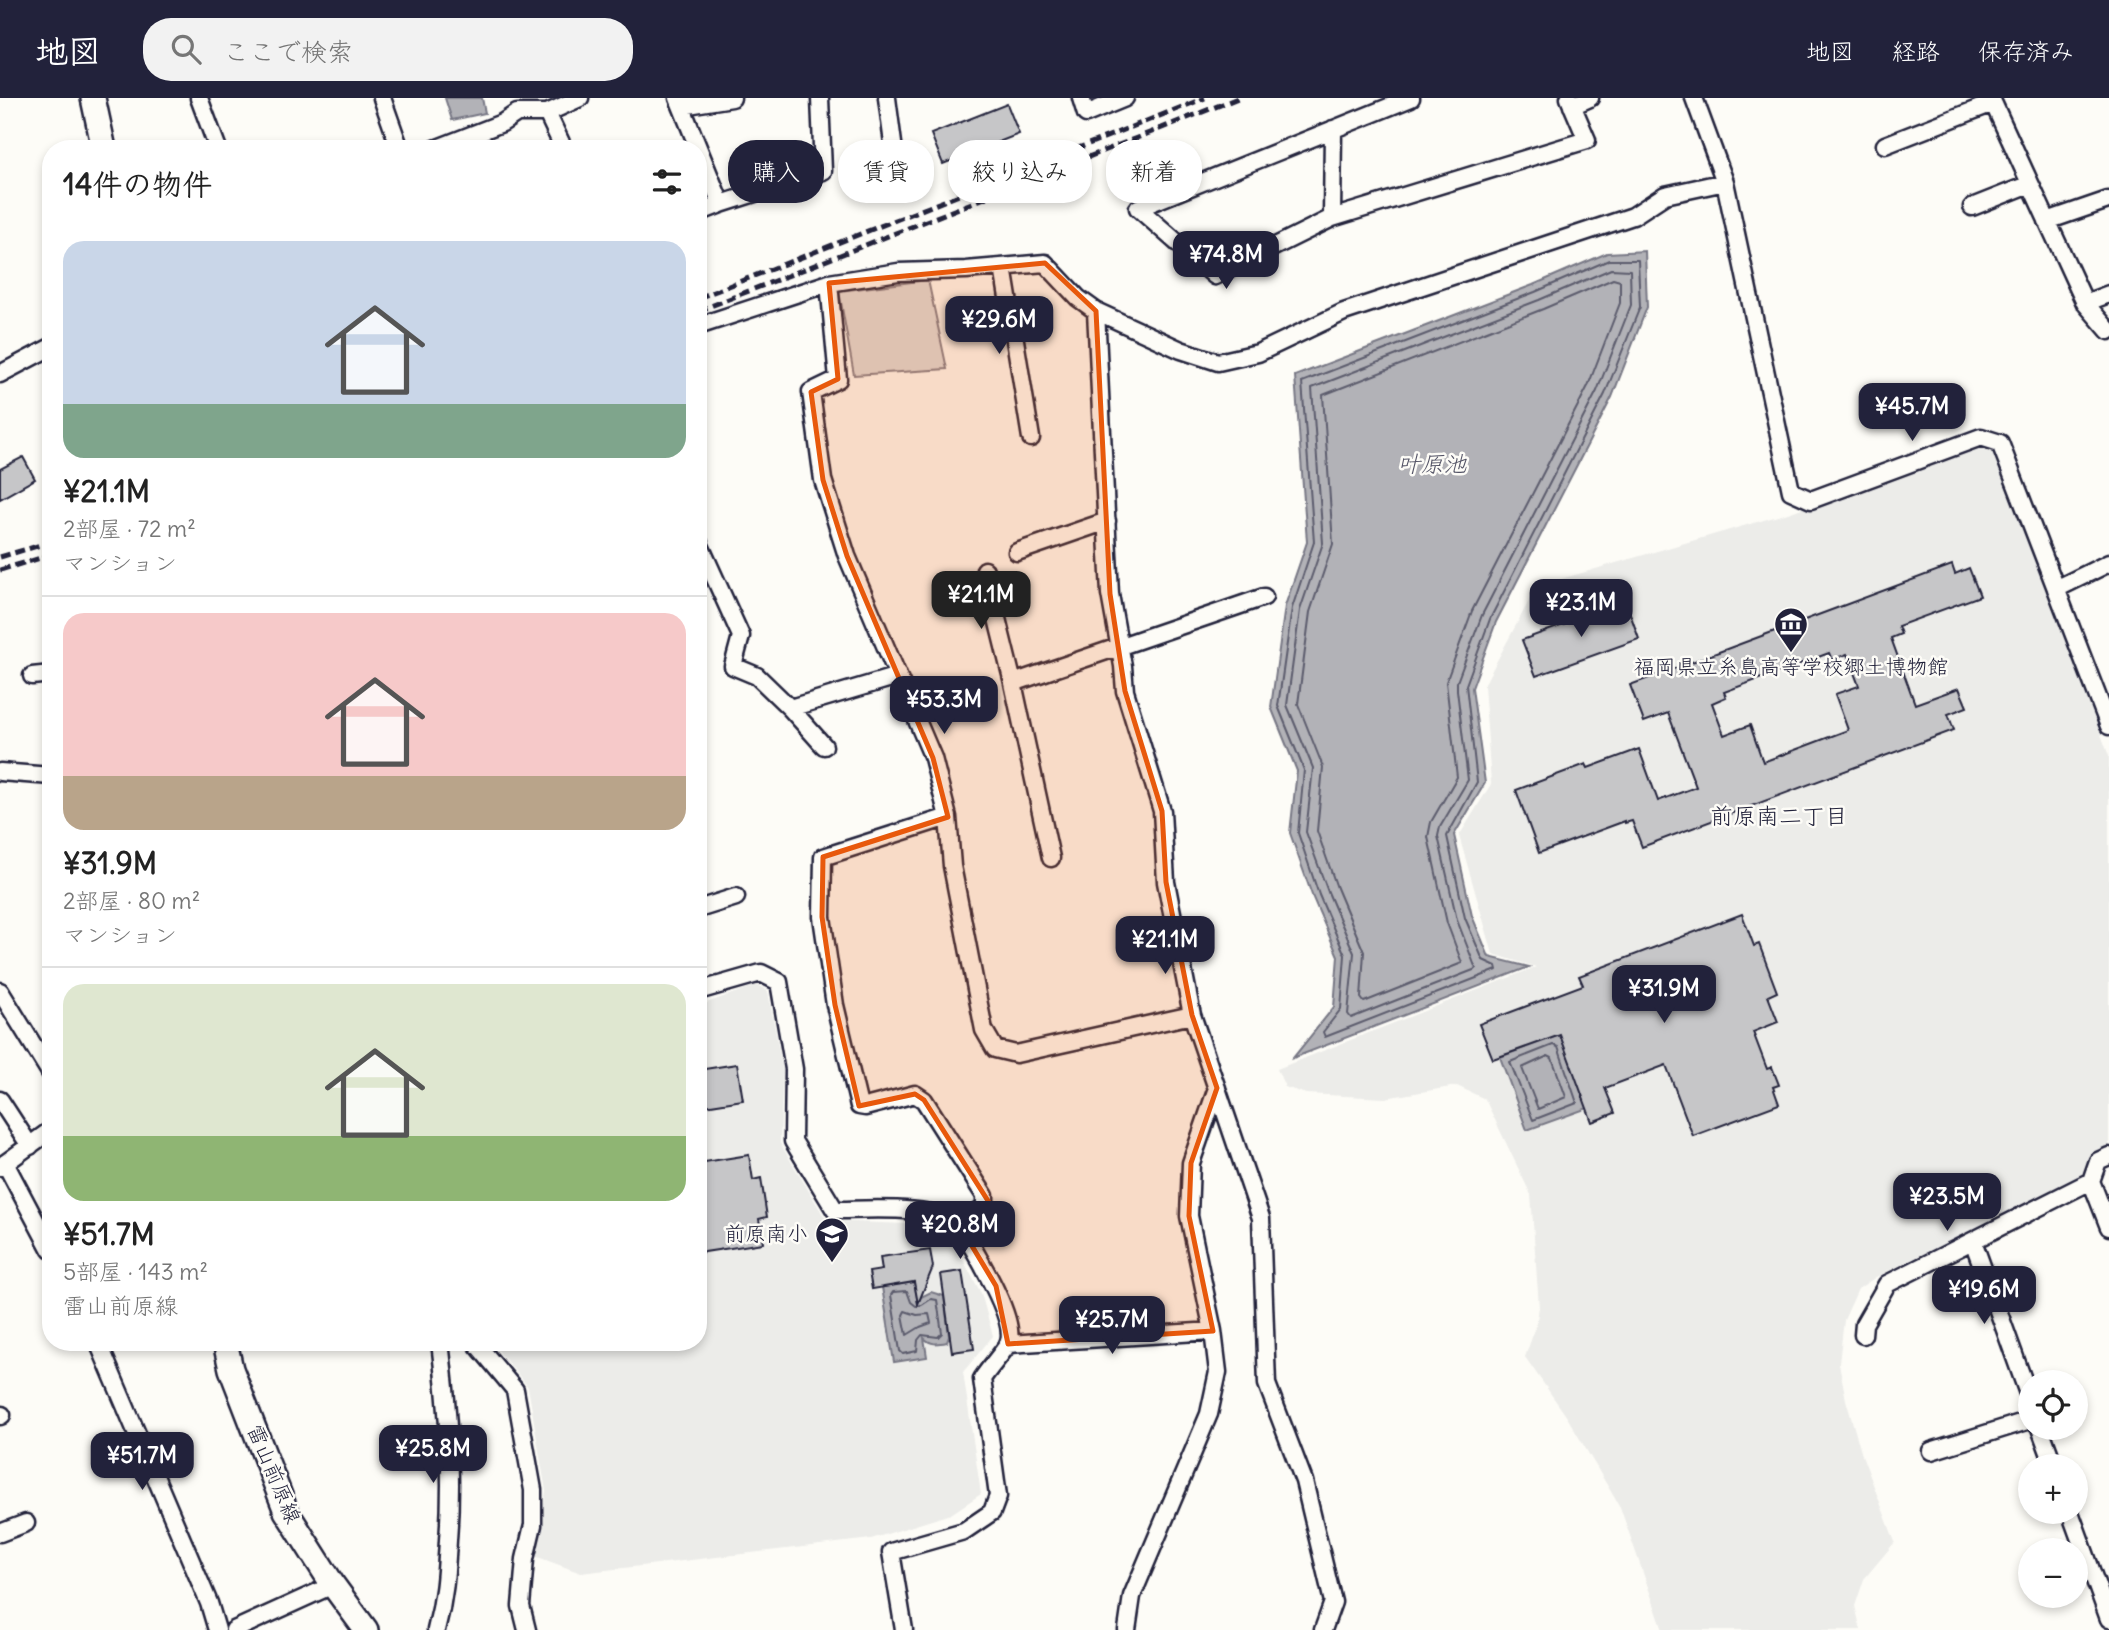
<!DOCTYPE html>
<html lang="ja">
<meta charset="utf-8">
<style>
:root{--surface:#fff;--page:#f2f2f2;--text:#222;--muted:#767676;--line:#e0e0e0;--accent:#22223b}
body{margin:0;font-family:Delius,"Klee One",sans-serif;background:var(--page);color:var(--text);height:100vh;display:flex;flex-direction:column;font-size:26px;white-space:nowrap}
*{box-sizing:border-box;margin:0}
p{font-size:23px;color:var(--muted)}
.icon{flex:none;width:38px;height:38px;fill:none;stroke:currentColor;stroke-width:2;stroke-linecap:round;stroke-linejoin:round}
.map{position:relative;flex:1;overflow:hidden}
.drawer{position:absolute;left:42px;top:42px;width:665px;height:1211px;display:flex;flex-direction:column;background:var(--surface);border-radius:28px;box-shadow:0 4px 10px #0003}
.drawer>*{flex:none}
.top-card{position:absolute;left:728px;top:42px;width:665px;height:63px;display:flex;gap:14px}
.buttons{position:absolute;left:2018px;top:1272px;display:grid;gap:14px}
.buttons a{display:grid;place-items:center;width:70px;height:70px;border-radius:50%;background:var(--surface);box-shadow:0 4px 10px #0003;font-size:35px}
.price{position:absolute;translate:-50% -60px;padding:0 16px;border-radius:14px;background:var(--accent);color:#fff;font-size:23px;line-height:46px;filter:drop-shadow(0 2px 4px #0008)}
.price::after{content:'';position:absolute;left:50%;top:42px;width:21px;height:16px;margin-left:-10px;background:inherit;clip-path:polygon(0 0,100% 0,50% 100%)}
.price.current{background:#222;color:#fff}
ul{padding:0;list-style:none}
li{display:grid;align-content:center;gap:14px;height:371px;padding:0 21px}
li+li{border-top:2px solid var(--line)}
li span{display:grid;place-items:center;height:217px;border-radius:21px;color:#555}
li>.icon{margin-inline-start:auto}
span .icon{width:126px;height:126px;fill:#fffc;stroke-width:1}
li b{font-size:30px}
h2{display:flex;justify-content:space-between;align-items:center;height:84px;padding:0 21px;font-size:30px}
.pill{padding:0 24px;border-radius:28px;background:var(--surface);box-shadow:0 4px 10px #0003;font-size:24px;line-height:63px}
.pill.current{background:var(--accent);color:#fff}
header{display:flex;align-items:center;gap:42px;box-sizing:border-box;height:98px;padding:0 35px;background:var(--accent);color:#fff}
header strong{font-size:33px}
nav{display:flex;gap:38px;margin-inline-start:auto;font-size:24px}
.search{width:490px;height:63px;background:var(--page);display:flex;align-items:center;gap:18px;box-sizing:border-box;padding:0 24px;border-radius:28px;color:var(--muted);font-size:26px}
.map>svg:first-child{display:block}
</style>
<header>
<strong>地図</strong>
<div class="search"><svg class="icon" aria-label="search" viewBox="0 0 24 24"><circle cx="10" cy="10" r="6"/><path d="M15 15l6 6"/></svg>ここで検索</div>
<nav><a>地図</a><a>経路</a><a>保存済み</a></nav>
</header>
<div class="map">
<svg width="2109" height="1532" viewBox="0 0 2109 1532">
<rect width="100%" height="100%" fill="#fdfcf7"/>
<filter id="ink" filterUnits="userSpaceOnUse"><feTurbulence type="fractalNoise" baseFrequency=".0143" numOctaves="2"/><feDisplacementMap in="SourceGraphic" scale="14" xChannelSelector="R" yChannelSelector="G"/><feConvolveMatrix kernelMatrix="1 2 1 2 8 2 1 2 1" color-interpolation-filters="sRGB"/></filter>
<g filter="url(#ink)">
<path fill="#ecece9" d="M1981,346l15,8 113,304v392l-20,11 -5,15 -208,103 -18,12 -14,31 -5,43 7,37 16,55 33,87 -31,37 -9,27 6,24h-198l-43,-123 -53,-90 -42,-60 11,-31 3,-19 -8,-112 -46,-96 -28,-13 -72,12 -79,-4 -21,-7 -8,-18 259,-102 -43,-13 -34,-118 32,-52 -7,-99 53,-99 251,-73z
M757,887l11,6 15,79 -3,73 47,78 107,4 16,11 31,57 12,43 -30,36 18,122 -30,20 -80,25 -290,34 -46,-17 11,-65 -18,-104 -37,-45h207v-336z"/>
<path fill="#dddcdb" stroke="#807f8b" stroke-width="2" d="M928,182l19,89 -93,6 -15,-84z"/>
<path fill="#b2b2b7" stroke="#787885" stroke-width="2" d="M445,0h37l3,15 -33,7z
M1645,153l2,56 -35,90 -116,225 -24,66 13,95 -31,52 18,81 17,41 40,10 -236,91 41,-51 4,-51 -25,-58 -23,-65 7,-62 -26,-64 14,-101 22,-64 -12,-166 238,-91 74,-32z
M1560,937l28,73 -61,22 -27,-73z
M914,1184l4,21 3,-6 10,-5 13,4 5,40 -2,6c-10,2 -16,3 -23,-4l3,19 -33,5 -12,-75z"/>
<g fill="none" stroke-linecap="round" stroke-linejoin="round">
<path stroke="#5c5c6d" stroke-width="2" d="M1609,162h29l2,47 -35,87 -115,225 -24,66 11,97 -30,54 18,82 18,42 13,6 1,4 -172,67 -2,-5 18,-23 4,-54 -26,-60 -21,-62 6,-63 -26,-64 14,-98 22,-66 -12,-160 233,-90z
M1611,171l19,1 1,35 -34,86 -115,224 -25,67v8l11,90 -28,47 -2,9 19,84 19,49 -125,49 -3,-4 6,-61 -26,-61 -22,-60 7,-64 -26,-63 13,-95 23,-67 -11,-155 227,-88z
M1613,181l7,2v22l-32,83 -116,225 -26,71 11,95 -26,45 -3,15 19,86 15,40 -98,39 -3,-4 3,-46 -27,-64 -20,-57 6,-64 -25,-63 12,-92 23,-68 -10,-149 220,-86z
M1553,947l5,2 19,56 -44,17 -23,-58z
M1548,958l4,2 14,39 -28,12 -16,-41z
M907,1193l4,11 5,4 6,-1 9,-6 6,1 5,33 -4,4 -16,-2 -4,5 -1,11 -14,3 -3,-3 -9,-56 2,-3z
M905,1213l12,4 12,-1 2,9 -11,4 -13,8 -4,-20z"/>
</g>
<path fill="#c6c6c8" stroke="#22223b" stroke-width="2" fill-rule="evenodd" d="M1007,6l12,30 -76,30 -12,-30z
M23,359l12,22 -35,20v-30z
M1952,467l3,9 14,-6 11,28 -82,30 3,8 -10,4 24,66 44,-16 8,19 -19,7 6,16 -312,117 -10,-26 -7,2v-2l-86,32 -23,-63 70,-26 2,4 51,-19 19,52 38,-14 -28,-74 -24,9 -14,-37zM1829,555l3,7 15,-6 12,32 -24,8 13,36 -85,32 -13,-37 -26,10 -12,-32 14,-6 -2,-5z
M1626,504l13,37 -103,37 -14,-36z
M1742,816l12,32 5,-2 18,48 -9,4 10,26 -25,10 14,37 5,-2 7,18 -6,2 6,17 -86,32 -27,-71 -61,23 10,25 -23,9 -32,-87 -67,24 -14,-35 104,-39 -4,-9z
M737,966l6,36 -45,7v-37z
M749,1057l4,25 8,-2 6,39 -8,2 4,24 -65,10v-90z
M930,1152l3,17 -15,37 -4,-22 -42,7 -3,-17 13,-2 -2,-13z
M962,1173l12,78 -22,3 -11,-78z"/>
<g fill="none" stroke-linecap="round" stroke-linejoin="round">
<g stroke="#22223b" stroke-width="21">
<path id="minor" d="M199,0l19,51
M382,0l18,51
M678,0l43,106 -23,9
M887,0l7,53
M1081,0l5,16 39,-16
M1411,0l-273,110 77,68 117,-58 255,-78 -18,-42
M1694,0l31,84 66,309 20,9 170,-63 19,6 109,283
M1991,0l94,205 24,28
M682,8l50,-8
M1572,8l18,-8
M547,15l33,-15
M1885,47l108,-42
M435,51l67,-26 15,-10h30l17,36
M721,106l102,-33 -3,-73
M1972,109l58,-23
M1332,120l1,-89
M2047,123l61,-21
M1003,169l28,171
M829,185l9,96 -27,13 12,88 24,76 86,202 15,59 4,49 32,164 11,19 21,5 176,-39
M2085,205l24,-9
M1096,213l14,283 13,72 2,25 37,120 4,71 26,133 69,203 6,166 37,97 29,121 -10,28
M698,228l131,-43 69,-11 68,-2 79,-7 33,35 18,13 85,39 37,12 40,-9 86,-41 289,-96 32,-21 60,-13
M0,276l51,-27
M698,443l43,95 -8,30 24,10 33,32
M1017,454l90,-31
M985,472l28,113
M2056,491l53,-26
M32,578l19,-2
M824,648l-34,-38 108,-32
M0,674l51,4
M948,719l-125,40 -1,60 13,88 24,101 6,1 50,-13 9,6 61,96v11l-25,19
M1051,760l-38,-175 251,-86
M698,811l38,-12
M0,893l51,83
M698,893l63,-18 18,9 15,87 -1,72 42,69c31,0 103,-6 125,16 12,21 59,95 48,118 -6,10 -19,24 -26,35l16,117 -6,16 -28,19 -73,21 13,78
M0,1002l30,46
M2109,1058l-11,5 -7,20 18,46
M5,1065l46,87
M0,1069l51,-37
M1973,1143l57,158
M1863,1237l1,-11 23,-40 204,-103
M98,1244l111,261 8,27
M475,1244l40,48 18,100v35l-8,34 -4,47 6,24
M1008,1246l205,-13
M0,1318l2,-1
M2040,1330l14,38
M1931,1353l99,-31
M2070,1414l39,107
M0,1435l26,-10
M234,1532l99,-45
M436,1532c9,-33 10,-56 12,-90 5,-67 0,-131 -8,-198
M1127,1532l5,-34 77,-182 9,-42 -5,-41 -24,-115 2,-53 26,-75"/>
</g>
<g stroke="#22223b" stroke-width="28">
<path id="secondary" d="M93,0l11,51
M225,1244l6,27 55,142 47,74 33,45"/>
</g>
<use href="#minor" stroke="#fdfcf7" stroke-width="16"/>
<use href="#secondary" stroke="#fdfcf7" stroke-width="23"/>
<path stroke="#22223b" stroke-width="5" stroke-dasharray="10 5" stroke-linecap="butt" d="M698,200l507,-200
M698,213l540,-213
M0,459l51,-15
M0,472l51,-15"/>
</g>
</g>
<path fill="#e8590c" fill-opacity="0.2" stroke="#e8590c" stroke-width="5" stroke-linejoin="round" d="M1045,165l51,48 14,283 15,97 37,120 4,71 26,133 25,73 -26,75 -2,53 24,115 -205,13 -12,-58 -36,-60 30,-22 -66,-104 -9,-6 -56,12 -24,-101 -13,-88 1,-60 125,-40 -15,-59 -86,-202 -24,-76 -12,-88 27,-13 -9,-96z"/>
<defs>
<g id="museum-pin" transform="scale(1.75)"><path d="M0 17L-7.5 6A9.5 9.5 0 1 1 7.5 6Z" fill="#22223b" stroke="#fdfcf7"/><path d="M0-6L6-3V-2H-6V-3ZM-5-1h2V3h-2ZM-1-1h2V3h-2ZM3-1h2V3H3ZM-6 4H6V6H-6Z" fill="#fff"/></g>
<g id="school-pin" transform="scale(1.75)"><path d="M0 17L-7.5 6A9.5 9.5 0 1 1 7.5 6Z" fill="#22223b" stroke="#fdfcf7"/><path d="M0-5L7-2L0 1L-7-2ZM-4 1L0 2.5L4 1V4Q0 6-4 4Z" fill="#fff"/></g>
</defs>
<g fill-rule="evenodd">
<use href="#museum-pin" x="1791" y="526"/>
<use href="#school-pin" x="832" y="1136"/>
</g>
<g text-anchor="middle" stroke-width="5" stroke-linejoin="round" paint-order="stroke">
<g font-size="21" fill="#22223b" stroke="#fdfcf7">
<text x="1791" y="576">福岡県立糸島高等学校郷土博物館</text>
<text x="808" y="1143" text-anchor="end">前原南小</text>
</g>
<g font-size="21" fill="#22223b" stroke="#fdfcf7">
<text transform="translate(274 1376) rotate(67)" y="7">雷山前原線</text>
</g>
<g font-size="23" font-style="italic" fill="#545466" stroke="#fdfcf7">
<text x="1432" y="374">叶原池</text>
</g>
<g font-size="23" fill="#22223b" stroke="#fdfcf7">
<text x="1779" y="726">前原南二丁目</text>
</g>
</g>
</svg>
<div class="buttons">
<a><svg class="icon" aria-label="locate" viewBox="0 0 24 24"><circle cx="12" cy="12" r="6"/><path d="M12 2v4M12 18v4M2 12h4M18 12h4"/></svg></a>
<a>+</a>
<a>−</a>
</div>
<b class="price" style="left:1226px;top:193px">¥74.8M</b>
<b class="price" style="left:999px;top:258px">¥29.6M</b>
<b class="price" style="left:1912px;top:345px">¥45.7M</b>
<b class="price current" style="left:981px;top:533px">¥21.1M</b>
<b class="price" style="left:1581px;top:541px">¥23.1M</b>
<b class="price" style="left:944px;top:638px">¥53.3M</b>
<b class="price" style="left:1165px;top:878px">¥21.1M</b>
<b class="price" style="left:1664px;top:927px">¥31.9M</b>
<b class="price" style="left:1947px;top:1135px">¥23.5M</b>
<b class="price" style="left:960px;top:1163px">¥20.8M</b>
<b class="price" style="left:1984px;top:1228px">¥19.6M</b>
<b class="price" style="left:1112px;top:1258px">¥25.7M</b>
<b class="price" style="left:433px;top:1387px">¥25.8M</b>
<b class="price" style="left:142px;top:1394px">¥51.7M</b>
<div class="top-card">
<a class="pill current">購入</a>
<a class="pill">賃貸</a>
<a class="pill">絞り込み</a>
<a class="pill">新着</a>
</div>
<section class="drawer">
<h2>14件の物件<svg class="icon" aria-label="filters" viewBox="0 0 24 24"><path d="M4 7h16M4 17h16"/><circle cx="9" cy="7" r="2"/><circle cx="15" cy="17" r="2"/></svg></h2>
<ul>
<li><span style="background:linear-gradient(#c9d6e8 75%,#7fa58c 0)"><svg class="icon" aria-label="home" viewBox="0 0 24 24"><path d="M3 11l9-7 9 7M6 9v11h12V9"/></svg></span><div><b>¥21.1M</b><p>2部屋 · 72 m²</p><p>マンション</p></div></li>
<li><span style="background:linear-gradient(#f6c9c9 75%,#b9a48a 0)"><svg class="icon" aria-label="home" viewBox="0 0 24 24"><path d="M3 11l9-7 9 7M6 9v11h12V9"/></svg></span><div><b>¥31.9M</b><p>2部屋 · 80 m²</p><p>マンション</p></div></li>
<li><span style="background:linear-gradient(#dfe7d0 70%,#8fb573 0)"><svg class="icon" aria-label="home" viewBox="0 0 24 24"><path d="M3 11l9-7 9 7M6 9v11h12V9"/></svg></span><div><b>¥51.7M</b><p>5部屋 · 143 m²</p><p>雷山前原線</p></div></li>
</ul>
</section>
</div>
